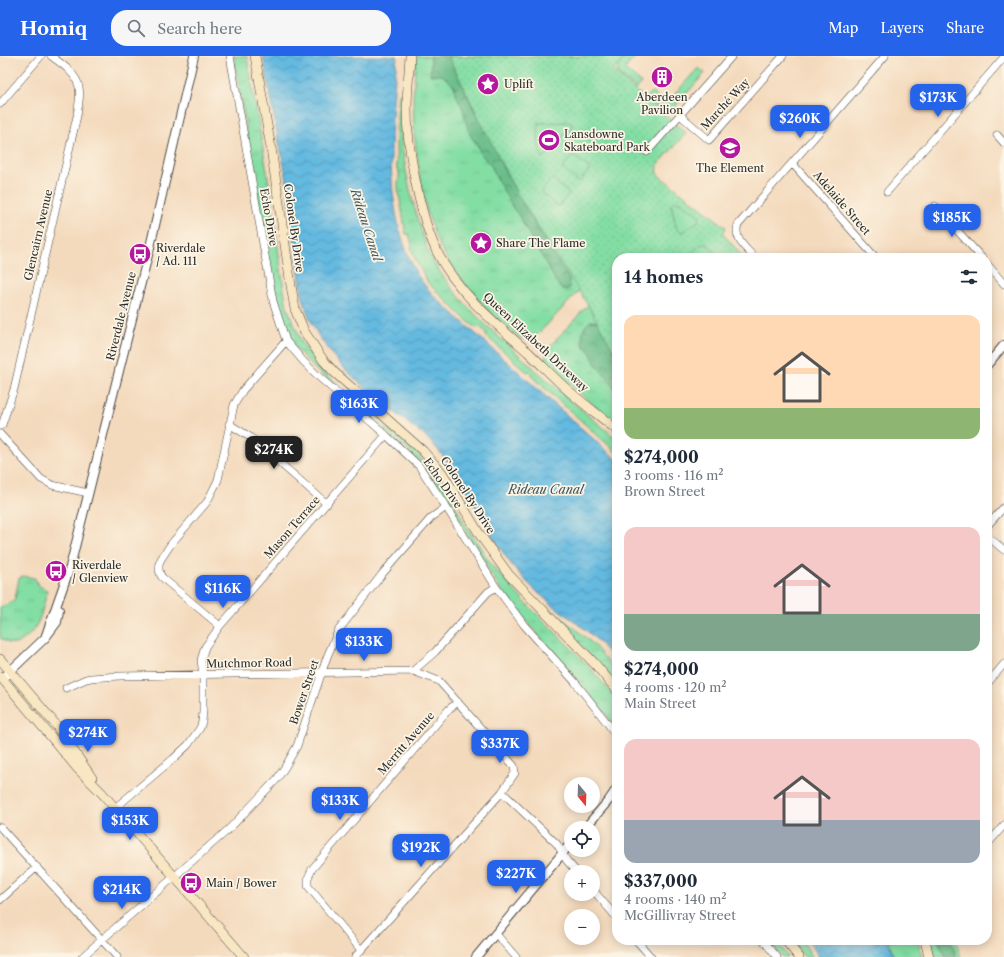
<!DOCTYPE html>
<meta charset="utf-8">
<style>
:root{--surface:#fff;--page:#f6f6f7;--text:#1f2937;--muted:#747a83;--accent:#2563eb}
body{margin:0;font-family:"Libre Caslon Text",serif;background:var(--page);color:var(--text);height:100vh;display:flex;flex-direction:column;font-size:15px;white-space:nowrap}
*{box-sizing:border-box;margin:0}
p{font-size:13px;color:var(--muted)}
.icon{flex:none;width:22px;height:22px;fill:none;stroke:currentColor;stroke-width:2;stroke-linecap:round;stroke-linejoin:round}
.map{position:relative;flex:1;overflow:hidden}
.details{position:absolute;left:612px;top:197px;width:380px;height:692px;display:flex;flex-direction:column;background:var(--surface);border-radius:16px;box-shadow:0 2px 10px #0003}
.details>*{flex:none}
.needle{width:26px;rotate:161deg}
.tools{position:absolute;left:564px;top:721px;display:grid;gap:8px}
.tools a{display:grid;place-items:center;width:36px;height:36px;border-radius:50%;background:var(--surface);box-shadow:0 2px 10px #0003;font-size:20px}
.price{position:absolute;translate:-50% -34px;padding:0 9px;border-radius:8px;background:var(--accent);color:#fff;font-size:13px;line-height:26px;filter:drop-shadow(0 1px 2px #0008)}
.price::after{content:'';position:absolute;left:50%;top:24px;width:12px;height:9px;margin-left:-6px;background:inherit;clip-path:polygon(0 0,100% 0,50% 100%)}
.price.current{background:#222;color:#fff}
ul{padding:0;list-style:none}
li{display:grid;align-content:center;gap:8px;height:212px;padding:0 12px}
li span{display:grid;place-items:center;height:124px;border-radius:12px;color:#555}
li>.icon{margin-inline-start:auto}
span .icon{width:72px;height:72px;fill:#fffc;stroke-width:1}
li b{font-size:17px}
h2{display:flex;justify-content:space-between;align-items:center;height:48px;padding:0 12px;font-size:17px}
header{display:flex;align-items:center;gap:24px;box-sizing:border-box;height:56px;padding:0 20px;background:var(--accent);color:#fff}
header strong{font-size:19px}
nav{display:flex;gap:22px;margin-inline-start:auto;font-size:14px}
.search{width:280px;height:36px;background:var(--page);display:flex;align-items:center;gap:10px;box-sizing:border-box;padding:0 14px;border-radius:16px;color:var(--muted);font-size:15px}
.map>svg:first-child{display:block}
</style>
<header>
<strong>Homiq</strong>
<div class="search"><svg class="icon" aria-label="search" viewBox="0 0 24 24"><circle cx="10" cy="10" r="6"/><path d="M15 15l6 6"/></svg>Search here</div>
<nav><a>Map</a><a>Layers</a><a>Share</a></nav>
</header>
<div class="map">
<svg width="1004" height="901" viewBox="0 0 1004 901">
<defs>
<pattern id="grass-tufts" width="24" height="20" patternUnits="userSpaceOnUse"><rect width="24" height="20" fill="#83dea4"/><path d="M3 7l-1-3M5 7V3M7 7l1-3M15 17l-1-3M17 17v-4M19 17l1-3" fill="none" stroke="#71bf8d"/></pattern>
<pattern id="forest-crowns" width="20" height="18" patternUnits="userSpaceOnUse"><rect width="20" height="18" fill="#6abd8a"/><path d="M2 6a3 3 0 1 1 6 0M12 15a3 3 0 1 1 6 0" fill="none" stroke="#579a71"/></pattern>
<pattern id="park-dots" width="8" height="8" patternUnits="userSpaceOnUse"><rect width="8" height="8" fill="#83dea4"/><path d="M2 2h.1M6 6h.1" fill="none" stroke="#71bf8d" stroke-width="1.8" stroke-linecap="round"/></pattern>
<pattern id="water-waves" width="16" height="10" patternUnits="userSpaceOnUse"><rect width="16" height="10" fill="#64b9e0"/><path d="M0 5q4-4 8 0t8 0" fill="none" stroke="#5397b6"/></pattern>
</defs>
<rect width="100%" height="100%" fill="#fcf5e5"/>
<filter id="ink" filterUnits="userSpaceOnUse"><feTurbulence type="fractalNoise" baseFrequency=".025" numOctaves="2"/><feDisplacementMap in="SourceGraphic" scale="8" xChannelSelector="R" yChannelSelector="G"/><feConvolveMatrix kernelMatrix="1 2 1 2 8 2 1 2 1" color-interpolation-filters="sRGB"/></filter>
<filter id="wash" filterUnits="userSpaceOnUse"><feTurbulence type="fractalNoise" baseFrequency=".012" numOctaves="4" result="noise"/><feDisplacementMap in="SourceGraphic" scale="16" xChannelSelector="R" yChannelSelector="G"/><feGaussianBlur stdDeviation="0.9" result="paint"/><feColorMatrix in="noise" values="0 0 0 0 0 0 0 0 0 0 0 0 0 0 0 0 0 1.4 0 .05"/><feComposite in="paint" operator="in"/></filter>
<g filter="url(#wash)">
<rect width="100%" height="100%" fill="#f4dabd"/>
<path fill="url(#grass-tufts)" stroke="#578468" d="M234,0h13l22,127 14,100 4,24 14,34 18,26 18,17 44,40 18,13 17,15 11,13 21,28 15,27 27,43 32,36 62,62 33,38v30l-11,-15 -76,-89 -31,-38 -57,-94 -17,-25 -9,-10 -60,-54 -40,-34 -15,-16 -12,-14 -11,-31 -15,-77z
M416,0h55l109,231 -2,5 -40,42 -14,5 -5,-2 -27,-22 -22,-24 -19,-25 -14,-25 -10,-29 -8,-42 -5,-37 -1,-35z
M627,0h9l-11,13 16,14 -4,6 -19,-15c-3,-8 4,-12 9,-18z
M698,12l7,5 -34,38 -3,2h-3l-19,-15 5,-6 15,12z
M399,37l2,1c0,14 -1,28 0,42 3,29 9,57 17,84 4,12 7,25 13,37 19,35 49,63 78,89 35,32 71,63 108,93v14l-86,-77 1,-3 -2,-2 -3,1 -41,-36v-4l-6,-5 -4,1 -11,-9 -37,-36 -12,-22 -5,-13 1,-3 -3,-11h-3l-8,-45v-7l1,-1v-10h-2c-2,-26 -1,-52 2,-78z
M588,249l29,52v67c-24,-19 -47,-39 -69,-60l-3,-3v-3l5,-12z
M22,520l13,2c2,8 5,8 12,12 -5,23 -8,43 -31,54l-8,-1 -8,-5v-31l8,-3 7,-5 4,-21z
M546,551h1l31,24 14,12 12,14 13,15v13z
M768,884h8l12,17h-6z
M792,884h10l11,17h-9z
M888,884h30l4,17h-28z
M931,884h24l6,17h-27z"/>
<path fill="url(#forest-crowns)" stroke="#4a745a" d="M430,0h18l31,64 17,30 5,14 18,33 33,56 17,26 1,8c-3,4 -5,3 -10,1l-44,-77 -2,-1 -18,-33 -4,-10 -12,-14 -2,-7 -6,-8 -4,-8 -5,-21 -7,-15 -2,-8 -5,-5 -7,-6h-12l1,-15z
M590,265h4l12,5 11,30v37l-6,-10 -16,-20 -5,-11 -3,-4 -3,-1c-3,-11 -3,-18 6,-26z
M938,884h12l7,17h-12z"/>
<path fill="url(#park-dots)" stroke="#578468" d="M448,0h178l-13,15 73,62 -28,32 -1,9 69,53 -3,7 21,24h-127v99l-29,-52 -71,-111z"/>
<path fill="#83dea4" stroke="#578468" d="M567,66h4l1,2v1l-26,31 -3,1c-7,-10 -4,-22 -5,-34z
M573,99l17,14 -11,13 -17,-14z
M552,123l17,15 -11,13 -17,-15z
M674,145l5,1 21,14 -1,5 -17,11 -5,-2 -6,-26z
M701,188l7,1 11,13h-32z"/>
<path fill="url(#water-waves)" stroke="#487286" d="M263,0h134c-6,68 -15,147 16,210 6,13 15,24 25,34l179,160v203c-7,-8 -13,-16 -20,-23 -13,-13 -29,-23 -43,-34 -17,-13 -33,-29 -45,-45 -30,-40 -47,-89 -83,-124 -48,-39 -110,-78 -124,-142l-16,-120 -8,-37z
M473 187a9 9 0 1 1 18 0a9 9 0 1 1-18 0Z
M808,884h80l6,17h-75z"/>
</g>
<g filter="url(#ink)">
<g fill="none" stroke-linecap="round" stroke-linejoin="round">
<g stroke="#494541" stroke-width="8">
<path id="minor" d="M230,0l43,245 13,40 17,20 16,16 67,58 33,31 27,41 50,80 28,38 51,57 33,42 9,13
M0,48l41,-48
M680,59l29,25 74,-84
M997,79l7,8
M647,96l85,-96
M792,107l84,95
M887,136l117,-135
M935,150l47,52
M755,202c-8,-9 -22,-19 -17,-33l147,-169
M987,208l17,20
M229,368l21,13 77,67
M0,370l2,-1 12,-36 63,-273c1,-9 4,-20 2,-29 -3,-14 -17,-23 -28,-31
M0,378l41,45 11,6 36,8
M987,470l17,-19
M987,480l17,14
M220,570l-55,-46 -4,-4 -2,-6v-6l2,-5 10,-15 36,-42 11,-22 16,-75 9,-15 43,-49
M413,615l26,10 75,85 1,7 -13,19 55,52 10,17 10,11
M987,628l17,-20
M66,632l20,-9 5,-1 29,-2 293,-5 22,-19 53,-60 8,-5
M115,752l58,-49 15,-14 12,-17 2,-6 1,-11v-36l-2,-15 4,-13 15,-21 166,-191
M0,771l102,113 15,17
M987,789l17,-20
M593,834l24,28
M0,844l37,-33
M496,878l20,23
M636,884l15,17
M763,884l14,17
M361,894l-53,-64v-8l4,-9 137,-160 9,-7
M82,901l147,-128 48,-50 8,-12 12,-21 30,-89 11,-26 45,-58 48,-55 15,-11
M355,901l147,-165"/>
</g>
<g stroke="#494541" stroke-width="10">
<path id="tertiary" d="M987,309l17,-20
M45,582l25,-71 80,-320 44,-191
M2,623l43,-41 12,-16 2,-12
M585,772l24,-28 8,-12
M476,901l95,-114"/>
</g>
<g stroke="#494541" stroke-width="10">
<path id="secondary" d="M255,0l16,92 20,138 4,23 9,22 19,29 11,12 89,79 20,23 37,61 29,40 86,89 22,26
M410,0c-1,18 -3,36 -3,54 0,22 3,43 7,64 5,26 11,53 23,78 20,40 58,71 91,100 14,13 27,27 42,40 15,13 31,25 47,38
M0,603l56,66 36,53
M0,620l78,93 24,24 142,164
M785,884l14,17
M925,884l4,17"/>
</g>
<use href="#minor" stroke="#fff" stroke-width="7"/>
<use href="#tertiary" stroke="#fff" stroke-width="8"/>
<use href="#secondary" stroke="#f9e7c3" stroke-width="9"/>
</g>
</g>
<defs>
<g id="building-disc" transform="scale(1.15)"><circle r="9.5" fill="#b5179e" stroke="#fcf5e5"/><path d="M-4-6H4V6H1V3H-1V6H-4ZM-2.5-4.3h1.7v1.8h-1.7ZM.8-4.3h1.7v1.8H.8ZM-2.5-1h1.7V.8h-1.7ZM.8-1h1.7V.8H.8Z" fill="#fff"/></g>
<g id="sight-disc" transform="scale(1.15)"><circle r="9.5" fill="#b5179e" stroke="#fcf5e5"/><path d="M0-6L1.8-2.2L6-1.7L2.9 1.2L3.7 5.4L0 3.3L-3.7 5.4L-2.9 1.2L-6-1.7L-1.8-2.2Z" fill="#fff"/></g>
<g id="stadium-disc" transform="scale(1.15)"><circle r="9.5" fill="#b5179e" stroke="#fcf5e5"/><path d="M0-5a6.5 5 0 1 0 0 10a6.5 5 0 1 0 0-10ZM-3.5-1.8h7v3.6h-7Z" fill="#fff"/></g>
<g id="school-disc" transform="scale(1.15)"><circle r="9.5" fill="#b5179e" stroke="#fcf5e5"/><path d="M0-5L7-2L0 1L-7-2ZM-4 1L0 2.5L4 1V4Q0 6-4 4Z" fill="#fff"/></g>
<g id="bus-disc" transform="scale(1.15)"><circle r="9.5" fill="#b5179e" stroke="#fcf5e5"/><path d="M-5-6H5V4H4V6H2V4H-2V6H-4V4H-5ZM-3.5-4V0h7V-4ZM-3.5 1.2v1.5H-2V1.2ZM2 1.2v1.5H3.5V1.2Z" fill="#fff"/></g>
</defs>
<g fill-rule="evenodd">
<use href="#building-disc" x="662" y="21"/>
<use href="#sight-disc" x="488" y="28"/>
<use href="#stadium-disc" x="549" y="84"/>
<use href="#school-disc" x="730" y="92"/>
<use href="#sight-disc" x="481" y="187"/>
<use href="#bus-disc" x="140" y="198"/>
<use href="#bus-disc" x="56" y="515"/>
<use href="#bus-disc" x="191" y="827"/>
</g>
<g text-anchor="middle" stroke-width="3.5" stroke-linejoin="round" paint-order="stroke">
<g font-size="11" fill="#2b2b2b" stroke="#fcf5e5" text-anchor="start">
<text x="504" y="32">Uplift</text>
<text x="662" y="45" text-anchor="middle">Aberdeen<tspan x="662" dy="13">Pavilion</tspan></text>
<text x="564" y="82">Lansdowne<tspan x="564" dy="13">Skateboard Park</tspan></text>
<text x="730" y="116" text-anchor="middle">The Element</text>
<text x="496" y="191">Share The Flame</text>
<text x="156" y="196">Riverdale<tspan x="156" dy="13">/ Ad. 111</tspan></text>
<text x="72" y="513">Riverdale<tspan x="72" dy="13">/ Glenview</tspan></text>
<text x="206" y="831">Main / Bower</text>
</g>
<g font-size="11" fill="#2b2b2b" stroke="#fcf5e5">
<text transform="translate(725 48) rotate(-47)" y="4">Marché Way</text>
<text transform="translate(842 147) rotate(49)" y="4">Adelaide Street</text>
<text transform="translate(269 161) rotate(80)" y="4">Echo Drive</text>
<text transform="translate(294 172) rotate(82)" y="4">Colonel By Drive</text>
<text transform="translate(38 179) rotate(-77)" y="4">Glencairn Avenue</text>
<text transform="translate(121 260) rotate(-76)" y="4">Riverdale Avenue</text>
<text transform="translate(536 286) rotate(43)" y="4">Queen Elizabeth Driveway</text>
<text transform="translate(443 427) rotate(55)" y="4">Echo Drive</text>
<text transform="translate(468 439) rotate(57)" y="4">Colonel By Drive</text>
<text transform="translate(292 471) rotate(-49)" y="4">Mason Terrace</text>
<text transform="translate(249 607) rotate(-1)" y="4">Mutchmor Road</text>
<text transform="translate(304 636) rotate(-71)" y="4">Bower Street</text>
<text transform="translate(406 687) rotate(-49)" y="4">Merritt Avenue</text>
</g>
<g font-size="12" font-style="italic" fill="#3c5661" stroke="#fcf5e5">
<text transform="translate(366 169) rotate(72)" y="4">Rideau Canal</text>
<text x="546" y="438">Rideau Canal</text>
</g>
</g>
</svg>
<div class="tools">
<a><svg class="needle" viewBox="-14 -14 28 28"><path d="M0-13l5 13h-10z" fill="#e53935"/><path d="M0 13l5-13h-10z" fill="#747a83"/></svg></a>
<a><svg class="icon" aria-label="locate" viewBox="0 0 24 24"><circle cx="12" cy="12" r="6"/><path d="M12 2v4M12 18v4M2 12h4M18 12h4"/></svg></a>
<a>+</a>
<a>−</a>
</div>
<b class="price" style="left:938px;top:62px">$173K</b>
<b class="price" style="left:800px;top:83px">$260K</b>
<b class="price" style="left:952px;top:182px">$185K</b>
<b class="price" style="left:359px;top:368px">$163K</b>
<b class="price current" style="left:274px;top:414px">$274K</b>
<b class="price" style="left:223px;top:553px">$116K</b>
<b class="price" style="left:364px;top:606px">$133K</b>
<b class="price" style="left:88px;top:697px">$274K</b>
<b class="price" style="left:500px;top:708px">$337K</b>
<b class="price" style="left:340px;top:765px">$133K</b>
<b class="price" style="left:130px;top:785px">$153K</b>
<b class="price" style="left:421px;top:812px">$192K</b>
<b class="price" style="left:516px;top:838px">$227K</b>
<b class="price" style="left:122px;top:854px">$214K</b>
<section class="details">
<h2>14 homes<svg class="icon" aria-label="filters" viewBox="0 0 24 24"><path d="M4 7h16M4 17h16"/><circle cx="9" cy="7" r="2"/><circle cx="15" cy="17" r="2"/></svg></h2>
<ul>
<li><span style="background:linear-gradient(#ffd9b3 75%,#8fb573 0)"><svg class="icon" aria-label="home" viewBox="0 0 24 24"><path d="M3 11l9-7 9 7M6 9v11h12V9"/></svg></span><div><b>$274,000</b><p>3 rooms · 116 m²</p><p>Brown Street</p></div></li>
<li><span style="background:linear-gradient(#f6c9c9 70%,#7fa58c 0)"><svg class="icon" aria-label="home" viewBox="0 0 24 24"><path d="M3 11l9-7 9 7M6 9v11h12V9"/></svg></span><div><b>$274,000</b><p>4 rooms · 120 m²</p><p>Main Street</p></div></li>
<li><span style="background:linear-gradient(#f6c9c9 65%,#9aa5b1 0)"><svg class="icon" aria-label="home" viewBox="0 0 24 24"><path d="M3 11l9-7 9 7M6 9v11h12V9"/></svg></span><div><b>$337,000</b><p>4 rooms · 140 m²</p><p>McGillivray Street</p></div></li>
</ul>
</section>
</div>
